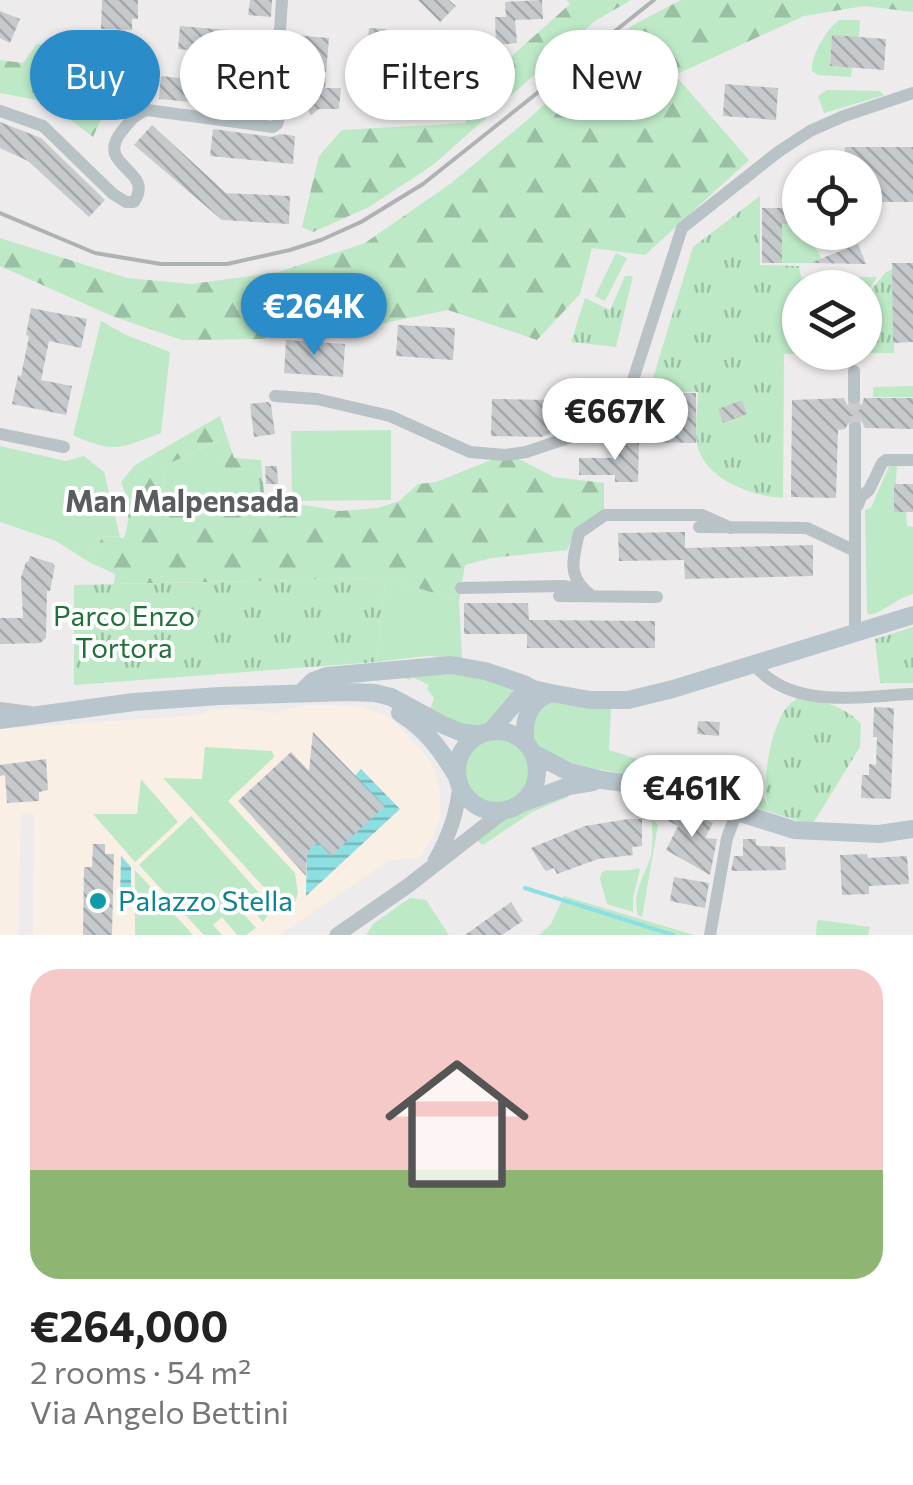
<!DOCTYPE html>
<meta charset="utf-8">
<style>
:root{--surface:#fff;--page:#f6f6f6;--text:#222;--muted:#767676;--accent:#2a8cc9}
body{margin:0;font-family:Commissioner,sans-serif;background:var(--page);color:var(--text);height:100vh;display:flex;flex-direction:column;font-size:38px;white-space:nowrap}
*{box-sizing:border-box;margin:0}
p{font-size:32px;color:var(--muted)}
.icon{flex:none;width:55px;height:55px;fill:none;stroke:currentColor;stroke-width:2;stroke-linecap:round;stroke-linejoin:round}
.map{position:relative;height:935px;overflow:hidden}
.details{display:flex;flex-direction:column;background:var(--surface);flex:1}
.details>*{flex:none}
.hud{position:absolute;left:30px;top:30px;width:855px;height:90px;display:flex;gap:20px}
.controls{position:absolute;left:782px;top:150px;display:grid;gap:20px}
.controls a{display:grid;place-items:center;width:100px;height:100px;border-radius:50%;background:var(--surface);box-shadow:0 2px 8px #0004;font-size:50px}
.price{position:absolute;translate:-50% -85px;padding:0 22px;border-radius:35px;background:#fff;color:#222;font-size:32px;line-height:65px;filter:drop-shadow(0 2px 5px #0008)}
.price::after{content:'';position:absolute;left:50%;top:60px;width:30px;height:22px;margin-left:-15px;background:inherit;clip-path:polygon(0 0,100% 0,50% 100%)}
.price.on{background:var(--accent);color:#fff}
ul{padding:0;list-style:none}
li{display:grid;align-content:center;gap:20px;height:530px;padding:0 30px}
li span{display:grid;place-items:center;height:310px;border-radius:30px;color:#555}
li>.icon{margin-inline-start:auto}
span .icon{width:180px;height:180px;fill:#fffc;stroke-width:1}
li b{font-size:42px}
.tag{padding:0 35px;border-radius:45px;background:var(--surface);box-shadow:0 2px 8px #0004;font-size:35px;line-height:90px}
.tag.on{background:var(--accent);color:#fff}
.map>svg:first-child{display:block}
</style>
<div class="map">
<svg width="913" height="935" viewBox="0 0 913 935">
<defs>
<pattern id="forest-firs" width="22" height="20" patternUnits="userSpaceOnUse" patternTransform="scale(2.5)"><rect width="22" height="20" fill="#bde9c6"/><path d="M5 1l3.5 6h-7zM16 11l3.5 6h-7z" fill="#9bbfa4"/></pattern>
<pattern id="park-tufts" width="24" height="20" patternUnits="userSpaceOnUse" patternTransform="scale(2.5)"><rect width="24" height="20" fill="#bde9c6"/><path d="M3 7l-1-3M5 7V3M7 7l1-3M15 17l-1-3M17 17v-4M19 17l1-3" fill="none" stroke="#9bbfa4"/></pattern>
<pattern id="water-rules" width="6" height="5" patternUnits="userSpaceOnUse" patternTransform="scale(2.5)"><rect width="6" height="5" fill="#8edfe2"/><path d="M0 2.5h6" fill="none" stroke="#76b7ba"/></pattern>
<pattern id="building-back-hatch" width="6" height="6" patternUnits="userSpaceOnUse" patternTransform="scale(2.5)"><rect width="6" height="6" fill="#c6cacd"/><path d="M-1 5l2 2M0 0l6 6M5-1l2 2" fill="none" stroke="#a3a7a9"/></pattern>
</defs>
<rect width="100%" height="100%" fill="#eeebec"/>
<path fill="#f9efe5" d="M307,705l52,1 21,7 14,8 29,31 11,17 6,24v24l-8,22 -14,19 -28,2 -111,75h-246l1,-121 -13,-1 -3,122h-18v-206l200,-14 10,-5 24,-2 44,5 1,-2z"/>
<path fill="#bde9c6" d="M839,20h21l-1,18 -27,-2 -2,30 22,1 -1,10 -33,-2 -6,-4c-1,-16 14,-41 27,-51z
M827,90l52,1 6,4 -61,18 -6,-17z
M762,208h38v24l6,1c4,12 13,16 17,30h-61z
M616,253l11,5 -22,43 -10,-5z
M877,277l-12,20v-9l-62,-1 -2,-2 2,-6 -3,-1z
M101,321l25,14 44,17 -9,81c-40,15 -47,21 -88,2z
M913,386v11h-40v-10z
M391,430v70l-99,1 -1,-70z
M222,439l3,32 33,-4 3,32 -98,1 1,-34z
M0,446l66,15 18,-5 20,16 16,65 -17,-1 -14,26 -33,-21 -56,-19z
M889,466h8l-3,45 12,1 1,14 6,1v67c-17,4 -28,18 -44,21l-2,-3 -2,-102 6,-2z
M386,578l73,23 3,57 -35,-2 -51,6z
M428,669l95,17 -32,36 -8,3 -17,3 -37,-16 5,-14 -7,-9 2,-4 -17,-8 -2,3 -5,-2z
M553,700l58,8 -2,42 156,49 5,13 -106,-33 -97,-14 -25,-16 -7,-7 -4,-6v-21z
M465 771a32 32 0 1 1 64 0a32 32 0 1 1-64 0Z
M205,747l67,4 2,6 -46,44 67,72 3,20 -4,12 -8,6 -123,-133 39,1z
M141,779l37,43 -43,40 -42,-48h44z
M567,792l1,5 -36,15 -49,33 -7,-5c26,-22 58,-37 91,-48z
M191,816l77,87 2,9 -7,10 -20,-24 -8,6 21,24 -10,7h-9l-15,-18 -9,8 9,10h-18l-65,-70z
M651,818l7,7 -16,92 -4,-2c-6,-22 5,-36 12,-56 3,-8 3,-34 1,-41z
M638,868l2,2 -7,27v15l-26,-8 -7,-25 2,-7c12,-4 23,1 36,-4z
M135,870l25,27v4h-25z
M564,896l130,39h-155l12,-11z
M410,898l16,2 23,35h-83l7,-11z
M135,906c36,1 35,3 58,29h-58z
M820,920l50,7 -2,8h-52l1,-14z"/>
<path fill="url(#forest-firs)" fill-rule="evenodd" d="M567,0h64l-36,21 -162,144 -64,42 -56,25 -11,-5 17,-71 23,-26 124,-7 -2,-24 106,-95z
M681,0h232v12l-49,-6 -60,10 -129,59 74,85 -104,95 -53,-7 -12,46 -43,46 -89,-30 -78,16 -111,13 -77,1 -70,-24 -112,-50v-28l127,40 65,6 87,-12 86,-29 85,-59 75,-62 108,-97z
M37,44l92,13 -36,80 -46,-35 -47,-9v-33l23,3z
M220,416l14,42 27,2 3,34h23l4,9 49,8 38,-3 21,-7 19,-17 18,-2 55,-22 22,-4 41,21 50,6v28l-29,22 -8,17 -75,8 -27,7 -6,36 -73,-23 -272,6 1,-10 -26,-12 14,-26 21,2c7,-21 5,-35 -3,-56l14,-17zM221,439l4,32 33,-4 3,32 -98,1 1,-34z"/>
<path fill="url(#park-tufts)" d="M760,196v69l39,1 4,21 -3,1v64h65v-55l21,-25 9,-4 -1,85 -110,1 -1,144c-30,-2 -75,-17 -85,-50 -4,-13 0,-40 0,-56l-49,-1 44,-144z
M625,276h8l-17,71 -45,-5 14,-44 25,12z
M386,578l-10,84 -302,23v-100z
M913,627v56h-33l-5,-44z
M797,698c24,2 48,8 64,26l-1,23 -48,78 -42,-13c-10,-26 -1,-70 11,-96 3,-7 10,-13 16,-18z"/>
<path fill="url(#water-rules)" d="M361,769l39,40 -94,87 1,-44 11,-10 13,14 24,-80z
M121,856l10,11v32h-11z"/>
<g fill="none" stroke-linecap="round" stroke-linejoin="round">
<path stroke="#8edfe2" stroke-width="4" d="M525,888l148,47"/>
</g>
<path fill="url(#building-back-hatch)" d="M102,0h36v19h-6v11l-31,-1z
M250,0h22l-1,17 -23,-2z
M418,0h31l7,6 -16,16z
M542,0l1,19 -28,1 2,23 -21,2 -1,-28h11l-1,-15z
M0,11l20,8 -10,24 -10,-5z
M180,26l72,6 -1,24 -73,-7z
M369,28l17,1v4h9v7h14l-5,61 -31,-1 1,-9h-10z
M294,35l35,3 -3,34 -35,-3z
M832,35l54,4 -2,31 -54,-4z
M426,56l30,1 -1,13h3l-1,21h-3l-1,13 -29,-1z
M161,76l96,10 -2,22 -96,-9z
M326,78l-1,10h16l-2,21h-20l-8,6 -11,-19z
M725,84l53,4 -2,32 -53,-4z
M0,122l41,16 64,62 -16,17 -61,-56 -28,-13z
M152,125l74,68 64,3 -1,28 -67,-4 -88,-75z
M213,129l59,8 8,-3 15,2 -2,28 -83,-8z
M845,147h68v55h-48v-34h-20z
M762,208h38v16h-18v39h-20z
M858,244l8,20 -56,-1z
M892,263h21v79l-20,1z
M31,308l56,11 -6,29 -32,-7 -8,39 31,6 -6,29 -54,-11 6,-29 3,1 8,-40 -3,-1z
M398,325l57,3 -2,32 -57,-4z
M286,340l59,4 -2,33 -59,-4z
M646,393h50v50l-50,-1z
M844,398l4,8 7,2 7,-4 2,-6h49v31l-48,-1 -4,-8 -10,-1 -6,10 -7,1 -2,68 -45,-1 1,-97z
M492,399l59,1v33l-10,4 -50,-1z
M742,400l5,14 -24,9 -5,-14z
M268,402l3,3 4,29 -21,3 -4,-33z
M615,439l24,1 -1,42h-23v-7h-36v-17h36z
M265,466h12l1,18h-12z
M894,484h19v28h-19z
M685,532v16l128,-3v31l-128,3 -1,-19 -65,1 -1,-28z
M30,556l22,7 3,3 -5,25h-3l-1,47 -6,5 -40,1v-26h23l-2,-41 5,-15h2z
M464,603h64l1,17 126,1v27h-128v-14h-63z
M874,707l20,1 -3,91 -30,-1 1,-23h7v-11l7,1 1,-28h-4z
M698,721l22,1 -1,14 -22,-2z
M313,732l72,74 -54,50 -13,-14 -11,10 -1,24 -68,-75 53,-49 18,19z
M46,759l2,31 -9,2v9l-32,2 -2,-28 -5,1v-11z
M676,806l37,17 -8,15 12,1 -7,36 -44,-25 12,-24 -10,-5z
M628,819h14v27l-10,1 1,8 -35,4 -41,15 -3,-6 -8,3 -2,-2 -13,-21 54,-22z
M743,839h13v6l5,1 24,1 1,23 -55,1 3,-15h9z
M93,844h12v10h9l-2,81h-29l1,-68h8z
M867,854l1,4 39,-2 2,28 -40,2v8l-27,1 -2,-40z
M674,877l35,6 -4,25 -35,-7z
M511,902l12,19 -21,14h-37z"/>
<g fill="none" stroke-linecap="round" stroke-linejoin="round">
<path stroke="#ccccce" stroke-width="12" stroke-dasharray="12 6" stroke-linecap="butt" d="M854,398l1,30"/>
<path stroke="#b8c2c7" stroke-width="12" d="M0,111l43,15 70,68 13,8h8c22,-33 -41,-35 -12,-71 8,-10 13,-17 25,-21l126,17 4,-3 4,-12 -5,-20 6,-92
M275,396l42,3 73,17 80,36 35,3 21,-3 42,-14 48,-39 17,-19 49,-152 96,-76 32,-21 34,-15 69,-23
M854,398v-27
M855,428v204
M0,434l64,13
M858,505l3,-8 8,-7 13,-27 4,-3h27
M699,527l108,1 48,23
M461,588l102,-2 20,4
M559,596l98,1
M592,596c-26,-19 -19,-36 -13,-63l26,-18h97l29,13
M753,663c37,48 107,33 160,31
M0,708l30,4
M710,935l17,-97 10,-26"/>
<path stroke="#b8c2c7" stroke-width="15" d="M435,861c14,-25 22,-47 25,-76
M337,935l72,-50 95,-74"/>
<path stroke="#b9c5cc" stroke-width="18" d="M302,692l11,-11 14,-5 124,-11 34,6 39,13 9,5 18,4 39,7h38l45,-11 240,-74
M400,713c28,18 41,37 58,65
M0,720l134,-18 86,-6 129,-4 26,1 16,4 50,27 19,8 19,3
M457 771a40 40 0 1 1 80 0a40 40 0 1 1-80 0Z
M490,732l30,-35 13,-8
M526,744c-4,-22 2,-43 25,-51
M533,753l36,19 33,8 60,8 132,42 85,4 34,-5
M522,803l47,-17 24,-4"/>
<path stroke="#aeb2b5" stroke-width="4" d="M0,213l95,40 66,11h66l63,-14 31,-10 40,-18 62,-38 231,-184"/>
</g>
<circle fill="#0f9aa8" stroke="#fff" stroke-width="4" cx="98" cy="901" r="10"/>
<g text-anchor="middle" stroke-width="8" stroke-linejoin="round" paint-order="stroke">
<g font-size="28" fill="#1f7039" stroke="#fff">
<text x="124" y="626">Parco Enzo<tspan x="124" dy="32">Tortora</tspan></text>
</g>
<g font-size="28" fill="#0d838f" stroke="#fff" text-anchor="start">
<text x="118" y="911">Palazzo Stella</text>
</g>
<g font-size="30" font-weight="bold" fill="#595d60" stroke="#fff">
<text x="182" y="512">Man Malpensada</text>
</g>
</g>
</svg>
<div class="controls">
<a><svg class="icon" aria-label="locate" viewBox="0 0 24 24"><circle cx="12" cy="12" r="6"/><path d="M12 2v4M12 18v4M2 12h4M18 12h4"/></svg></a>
<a><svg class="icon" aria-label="layers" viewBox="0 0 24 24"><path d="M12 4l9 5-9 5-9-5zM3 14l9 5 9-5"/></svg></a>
</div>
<b class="price on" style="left:314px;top:358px">€264K</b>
<b class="price" style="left:615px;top:463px">€667K</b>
<b class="price" style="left:692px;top:840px">€461K</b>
<div class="hud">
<a class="tag on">Buy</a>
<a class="tag">Rent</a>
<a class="tag">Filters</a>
<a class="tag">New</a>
</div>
</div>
<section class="details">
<ul>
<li><span style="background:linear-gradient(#f6c9c9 65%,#8fb573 0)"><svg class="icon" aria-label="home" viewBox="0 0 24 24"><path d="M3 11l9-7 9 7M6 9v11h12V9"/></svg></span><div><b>€264,000</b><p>2 rooms · 54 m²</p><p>Via Angelo Bettini</p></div></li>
</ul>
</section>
